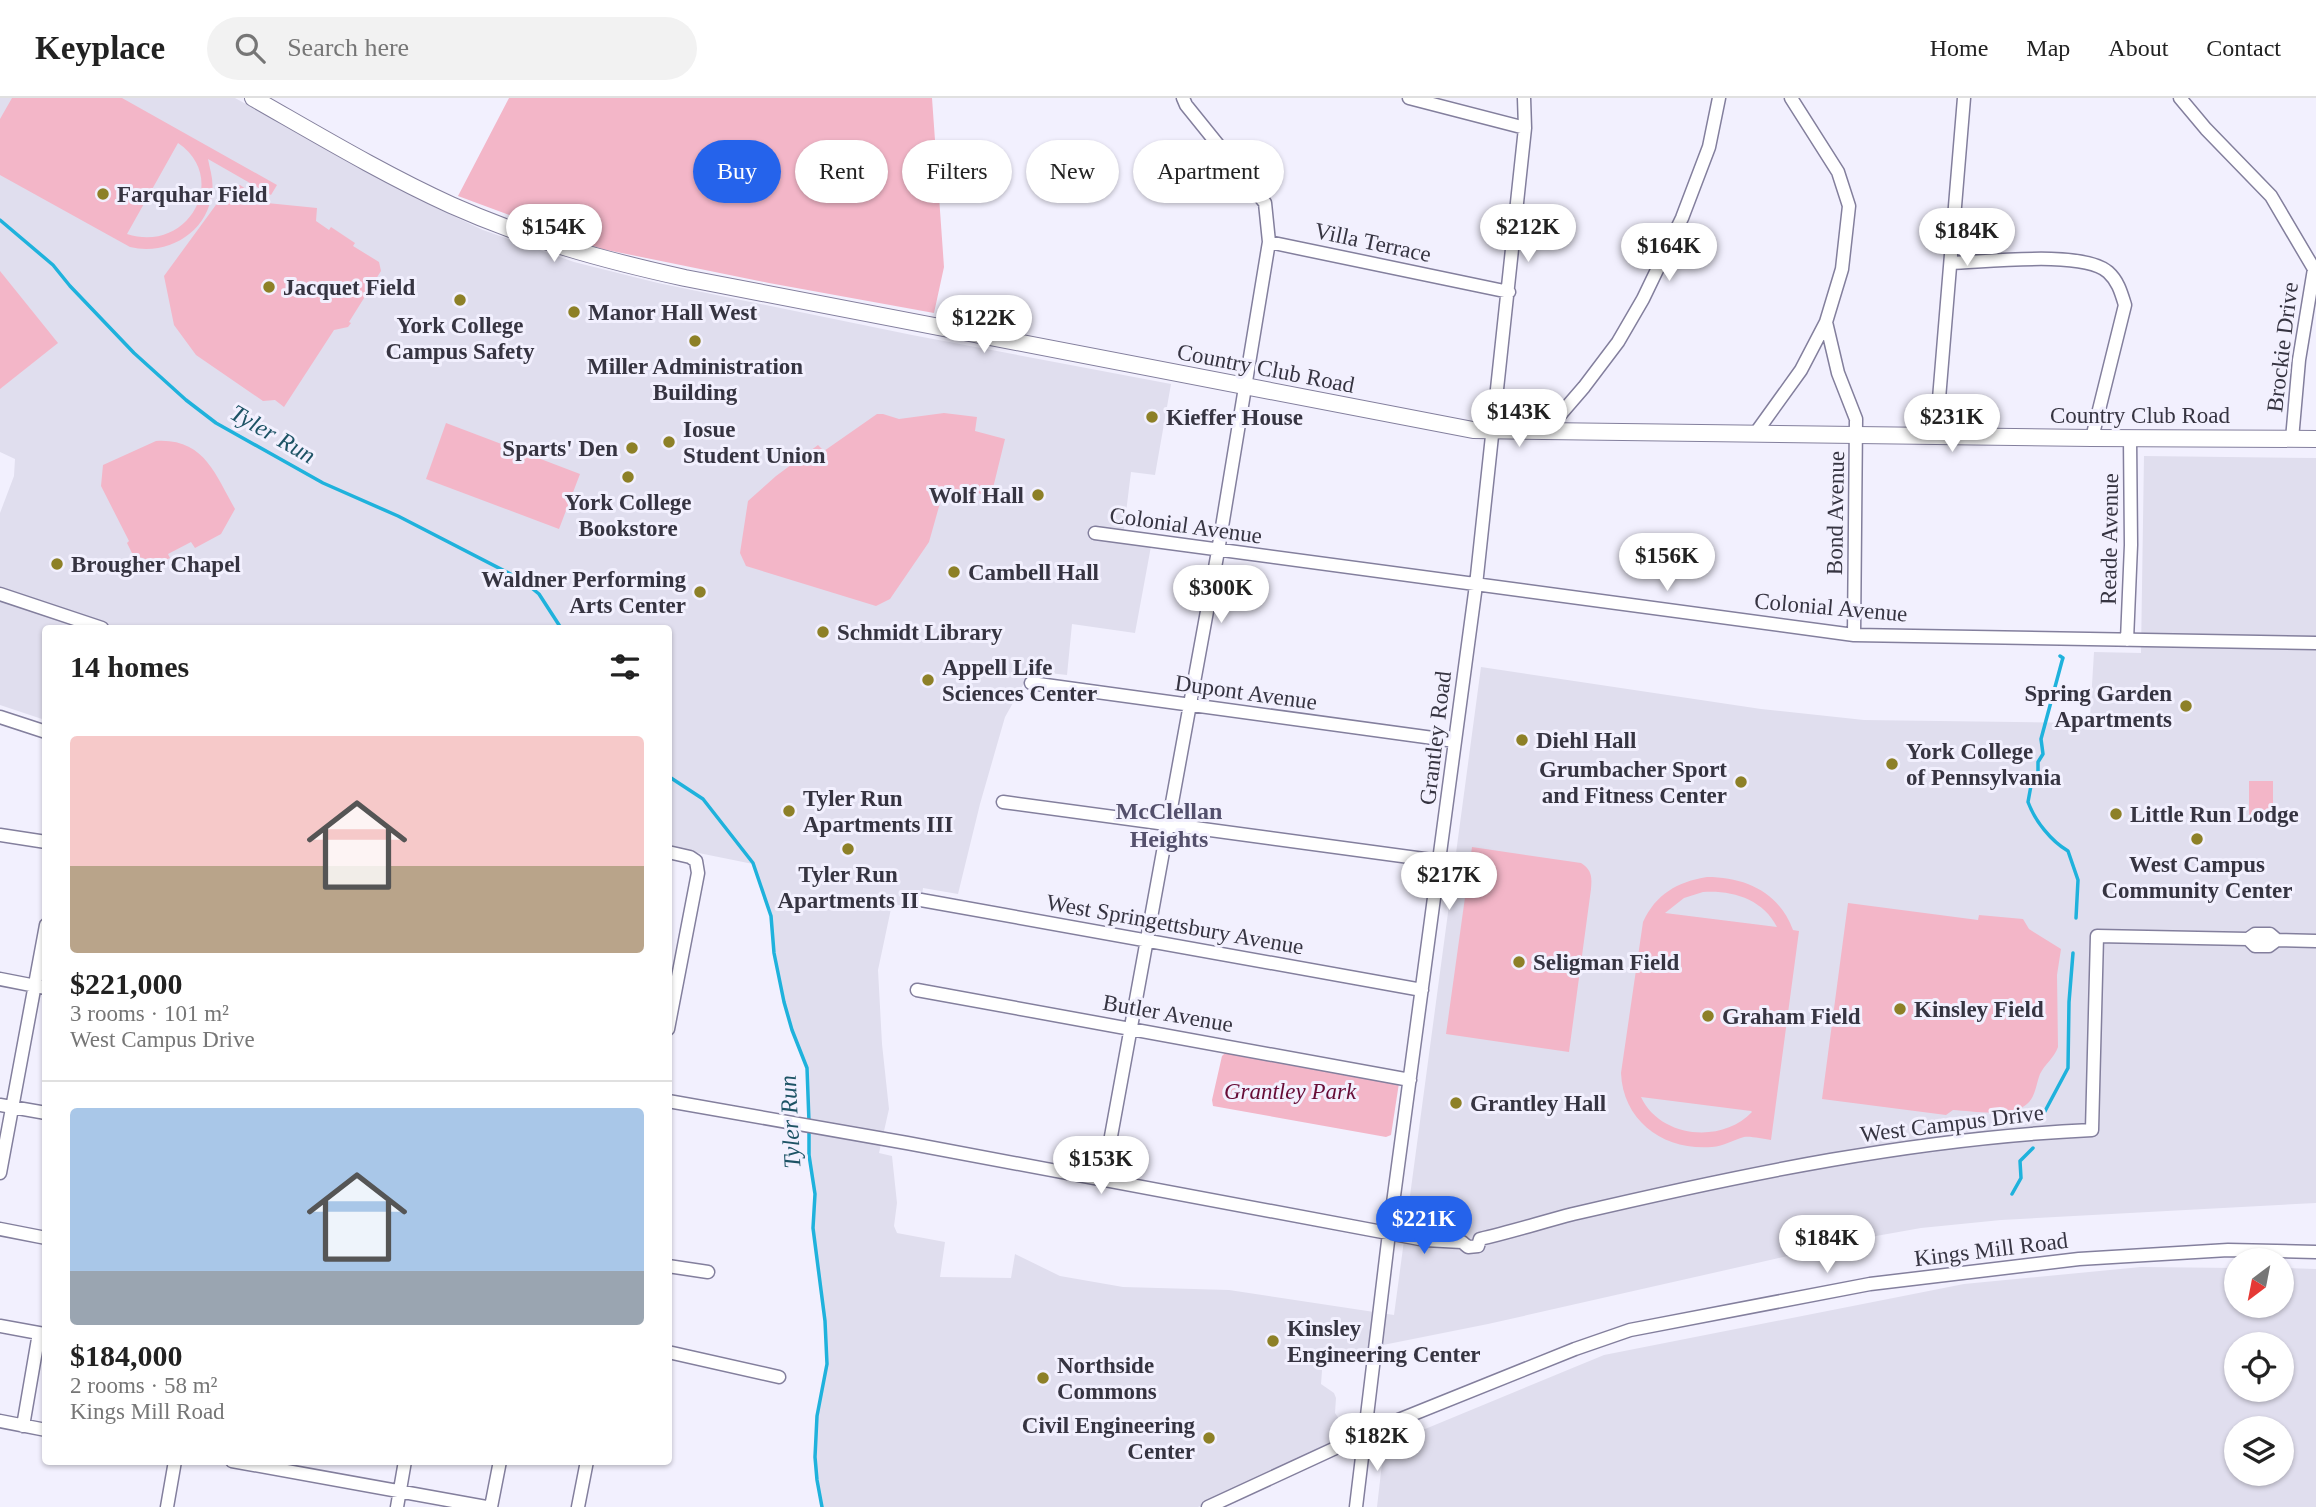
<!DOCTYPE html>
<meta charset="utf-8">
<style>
:root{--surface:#fff;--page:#f2f2f2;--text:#222;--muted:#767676;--line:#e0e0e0;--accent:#2563eb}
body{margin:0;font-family:"Times New Roman",serif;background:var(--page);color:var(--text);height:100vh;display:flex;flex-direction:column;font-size:26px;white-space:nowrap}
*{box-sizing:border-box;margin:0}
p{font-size:23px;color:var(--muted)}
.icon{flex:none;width:38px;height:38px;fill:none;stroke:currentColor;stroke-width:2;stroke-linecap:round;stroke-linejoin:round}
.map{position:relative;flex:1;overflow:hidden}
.panel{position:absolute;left:42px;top:527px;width:630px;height:840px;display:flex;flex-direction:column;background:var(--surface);border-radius:7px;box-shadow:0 2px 5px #0004}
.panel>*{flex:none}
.banner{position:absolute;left:693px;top:42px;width:665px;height:63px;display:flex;gap:14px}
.needle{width:46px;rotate:212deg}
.tools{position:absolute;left:2224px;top:1150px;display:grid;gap:14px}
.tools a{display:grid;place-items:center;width:70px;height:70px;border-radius:50%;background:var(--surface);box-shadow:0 2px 5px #0004;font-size:35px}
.price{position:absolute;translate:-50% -60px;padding:0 16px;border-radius:24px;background:#fff;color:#222;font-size:23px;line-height:46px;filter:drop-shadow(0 2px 4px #0008)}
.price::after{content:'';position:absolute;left:50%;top:42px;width:21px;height:16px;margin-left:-10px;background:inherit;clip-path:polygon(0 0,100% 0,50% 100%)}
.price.selected{background:var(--accent);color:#fff}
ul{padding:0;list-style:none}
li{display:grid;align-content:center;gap:14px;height:371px;padding:0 28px}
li+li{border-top:2px solid var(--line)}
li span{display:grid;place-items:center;height:217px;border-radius:7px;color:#555}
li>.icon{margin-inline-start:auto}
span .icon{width:126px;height:126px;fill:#fffc;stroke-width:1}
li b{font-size:30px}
h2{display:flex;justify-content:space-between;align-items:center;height:84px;padding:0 28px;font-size:30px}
.chip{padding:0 24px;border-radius:32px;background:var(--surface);box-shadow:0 2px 5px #0004;font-size:24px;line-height:63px}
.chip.selected{background:var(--accent);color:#fff}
header{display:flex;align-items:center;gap:42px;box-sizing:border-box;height:98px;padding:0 35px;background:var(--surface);border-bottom:2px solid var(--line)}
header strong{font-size:33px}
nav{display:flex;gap:38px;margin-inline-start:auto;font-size:24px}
.search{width:490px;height:63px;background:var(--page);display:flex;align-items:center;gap:18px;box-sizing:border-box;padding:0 24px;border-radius:38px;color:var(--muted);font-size:26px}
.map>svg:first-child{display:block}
</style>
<header>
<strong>Keyplace</strong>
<div class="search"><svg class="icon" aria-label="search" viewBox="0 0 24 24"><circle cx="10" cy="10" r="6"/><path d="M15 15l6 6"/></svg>Search here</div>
<nav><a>Home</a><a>Map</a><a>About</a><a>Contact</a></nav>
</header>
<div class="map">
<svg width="2316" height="1409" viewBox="0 0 2316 1409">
<rect width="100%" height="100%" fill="#f2f0fe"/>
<path fill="#e0deee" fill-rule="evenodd" d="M0,0h235l193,106 55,26 91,32 84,21 254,52 259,49 -16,91 -24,-3 -8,65 29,4 -17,92 -63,-9 -5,51 -36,-4 -26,46 -25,87 -22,90 -35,-6 -3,21 -28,-5 -14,66 4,74 7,65 -10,44 13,3 5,47 -3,23 3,7 48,9 -5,35 71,1 4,-24 45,22 63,11 106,3 165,25 87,-648 280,42 103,11 220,3 6,-5 4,-66 47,1 3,-197 172,2v745l-315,17 -80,8 -45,8 -388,88 -165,33 -2,27 13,9 2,5 -1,15 4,6 7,6 -1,10 -147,72h-376l-5,-27 -2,-23 2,-41 10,-52 -2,-43 -12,-93 2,-34 -6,-39 -2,-87 -15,-38 -8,-28 -10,-49 -3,-37 -18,-52 -84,-17 -1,-219h-622l-1,92 -45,-15v-192l14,-37 1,-17 -15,-7z
M2141,1169l95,1v38h46v-38l34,1v238h-939l7,-61 220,-91 360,-71zM2236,1246h46v46h-46zM2236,1330h46v46h-46z"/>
<path fill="#f3b6c8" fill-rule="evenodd" d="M12,0h110l155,87 -6,10 -63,-36c2,11 6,22 4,33 -4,41 -45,64 -82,55l-130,-72v-56zM178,45c52,35 10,111 -51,91z
M509,0h423l12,169 -10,46 -165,-30 -167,-34 -144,-53z
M240,87l27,18 50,5 -1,13 13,9 2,-3 24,16 -2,3 26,16 2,9 -32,51 2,1 -3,4 -14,3 -50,77 -9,-7 -12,1 -67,-46 -22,-30 -10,-49 65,-89z
M0,173l58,72 -58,46z
M944,315l33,4 -2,14 30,8 -12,49 -12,6 -17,-5 -24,14 -11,39 -39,57 -14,7 -130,-40 -6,-13 8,-52 28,-25 42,-31 6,6 53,-37h6l16,5z
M446,325l134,51 -21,55 -133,-50z
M156,343c48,-3 59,33 79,68l-14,25 -26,14 -4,-6 -23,12 2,4 -12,5 -25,-8 -6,-12 2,-2 -28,-55 2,-21z
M2249,683h24v36l-24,-1z
M1472,749l109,16c11,7 11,14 10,26l-22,163 -123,-18z
M1707,779c38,0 72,15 86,53l6,1 -28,209c-8,-1 -20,-4 -27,-3 -11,3 -20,9 -32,10 -47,4 -89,-25 -91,-74l22,-151c13,-28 34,-40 64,-45zM1703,794c29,-2 60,7 74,35l-112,-14 19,-15zM1641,999l110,14 1,1c-30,32 -92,26 -111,-15z
M1848,805l130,17 1,-5 44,4 6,10 32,20 -4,26 1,72c-4,11 -13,17 -18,27 -4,10 -4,22 -13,30 -15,14 -55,7 -74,6l-7,5 -124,-16z
M1227,953l172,32 -8,52 -5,2 -173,-31 -1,-6 10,-44z"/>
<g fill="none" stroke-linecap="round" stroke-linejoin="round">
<path stroke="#1fb2dc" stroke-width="3.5" d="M0,122l53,45 17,21 64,67 52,47 30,23 107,60 75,33 124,64 17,14 22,34
M2060,558l3,2 -1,3 -21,78 2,15 -5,8v11l-6,7 -4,22c7,19 23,39 40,49l10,29 -2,38
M668,678l35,23 50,64 18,53 3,37 10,49 8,28 15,38 2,54
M2044,1015l24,-45 1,-66 4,-49
M809,1032v25l6,39 -2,34 12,93 2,43 -10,52 -2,41 2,23 5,27
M2012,1096l9,-16 -1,-17 13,-13"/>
<g stroke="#837f9d" stroke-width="15">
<path id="minor" d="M1409,0l116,30
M1791,0l47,74 11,34 -7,63 -16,53 12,51 18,46 -2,216
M2180,0l26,31 65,67 43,73 -15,91 -7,79
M1269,144l240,50
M1951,165c35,-1 132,-13 157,9 10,9 13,20 17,33l-33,133
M1546,333l38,-44 34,-45 25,-43 39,-81 27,-71 10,-49
M1755,336l46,-64 25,-48
M1936,337l28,-337
M1095,435l759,102 462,8
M0,496l102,34
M2127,542l4,-95 -1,-107
M1031,585l424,58
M0,619l46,15
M1003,704l436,59
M0,737l46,7
M668,754l22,5 6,4 2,12 -30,156
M921,802l501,90
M2248,841l7,7h14l8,-6
M0,881l46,9
M917,892l493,90
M668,1003l239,42 518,97 37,2 6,5 10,-1 2,-7c31,-7 62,-17 93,-25 171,-40 343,-76 519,-84l5,-194 151,3 7,-5h15l7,6 39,1
M0,1007l46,8
M0,1075l46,-248
M1103,1082l115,-629 51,-309 -4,-39 -79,-98 -3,-7
M0,1131l46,9
M668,1168l40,6
M0,1228l44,8
M668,1254l111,25
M0,1323l46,9
M23,1328l16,-93
M232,1363l254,46
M167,1409l8,-46
M397,1409l8,-46
M491,1409l9,-46
M578,1409l9,-46
M1208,1409l173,-80 194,-78 55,-19 240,-46 209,-25 149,-9 88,2
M1356,1409l33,-274 87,-648 49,-457 -1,-30"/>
</g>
<g stroke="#837f9d" stroke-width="18">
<path id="major" d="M253,0c65,37 130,76 198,107 76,34 152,55 234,73l788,152 619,8 224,1"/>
</g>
<use href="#minor" stroke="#fff" stroke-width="12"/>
<use href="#major" stroke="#fff" stroke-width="16"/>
</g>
<g fill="#8d8027" stroke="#f2f0fe" stroke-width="2.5">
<circle cx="103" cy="96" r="7"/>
<circle cx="269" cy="189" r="7"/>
<circle cx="460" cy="202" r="7"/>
<circle cx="574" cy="214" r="7"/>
<circle cx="695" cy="243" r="7"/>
<circle cx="1152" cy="319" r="7"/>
<circle cx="669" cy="344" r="7"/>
<circle cx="632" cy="350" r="7"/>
<circle cx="628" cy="379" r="7"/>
<circle cx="1038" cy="397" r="7"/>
<circle cx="57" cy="466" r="7"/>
<circle cx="954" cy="474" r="7"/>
<circle cx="700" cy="494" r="7"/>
<circle cx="823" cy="534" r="7"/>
<circle cx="928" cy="582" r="7"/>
<circle cx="2186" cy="608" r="7"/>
<circle cx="1522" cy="642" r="7"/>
<circle cx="1892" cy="666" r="7"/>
<circle cx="1741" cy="684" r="7"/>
<circle cx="789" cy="713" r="7"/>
<circle cx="2116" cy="716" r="7"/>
<circle cx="2197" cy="741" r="7"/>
<circle cx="848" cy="751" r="7"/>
<circle cx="1519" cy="864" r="7"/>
<circle cx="1900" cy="911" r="7"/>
<circle cx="1708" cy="918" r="7"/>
<circle cx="1456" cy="1005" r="7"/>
<circle cx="1273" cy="1243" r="7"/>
<circle cx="1043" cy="1280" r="7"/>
<circle cx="1209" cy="1340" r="7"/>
</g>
<g text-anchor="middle" stroke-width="6" stroke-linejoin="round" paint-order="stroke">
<g font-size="23" font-weight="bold" fill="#363441" stroke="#f2f0fe" text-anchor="start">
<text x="117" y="104">Farquhar Field</text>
<text x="283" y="197">Jacquet Field</text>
<text x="588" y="222">Manor Hall West</text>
<text x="460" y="235" text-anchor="middle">York College<tspan x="460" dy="26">Campus Safety</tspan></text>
<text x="695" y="276" text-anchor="middle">Miller Administration<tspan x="695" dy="26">Building</tspan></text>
<text x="1166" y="327">Kieffer House</text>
<text x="683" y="339">Iosue<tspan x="683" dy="26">Student Union</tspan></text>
<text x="618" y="358" text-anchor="end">Sparts' Den</text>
<text x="1024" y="405" text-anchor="end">Wolf Hall</text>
<text x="628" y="412" text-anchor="middle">York College<tspan x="628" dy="26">Bookstore</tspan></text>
<text x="71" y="474">Brougher Chapel</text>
<text x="968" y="482">Cambell Hall</text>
<text x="686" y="489" text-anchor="end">Waldner Performing<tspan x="686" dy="26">Arts Center</tspan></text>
<text x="837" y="542">Schmidt Library</text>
<text x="942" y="577">Appell Life<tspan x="942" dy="26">Sciences Center</tspan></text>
<text x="2172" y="603" text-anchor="end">Spring Garden<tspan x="2172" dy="26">Apartments</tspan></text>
<text x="1536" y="650">Diehl Hall</text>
<text x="1906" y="661">York College<tspan x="1906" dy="26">of Pennsylvania</tspan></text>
<text x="1727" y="679" text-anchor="end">Grumbacher Sport<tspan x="1727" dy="26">and Fitness Center</tspan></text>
<text x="803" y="708">Tyler Run<tspan x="803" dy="26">Apartments III</tspan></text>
<text x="2130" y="724">Little Run Lodge</text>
<text x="2197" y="774" text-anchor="middle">West Campus<tspan x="2197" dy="26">Community Center</tspan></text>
<text x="848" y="784" text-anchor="middle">Tyler Run<tspan x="848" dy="26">Apartments II</tspan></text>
<text x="1533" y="872">Seligman Field</text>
<text x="1914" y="919">Kinsley Field</text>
<text x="1722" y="926">Graham Field</text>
<text x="1470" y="1013">Grantley Hall</text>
<text x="1287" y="1238">Kinsley<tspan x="1287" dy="26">Engineering Center</tspan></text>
<text x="1057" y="1275">Northside<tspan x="1057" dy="26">Commons</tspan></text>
<text x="1195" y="1335" text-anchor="end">Civil Engineering<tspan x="1195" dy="26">Center</tspan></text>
</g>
<g font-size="23" fill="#363441" stroke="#f2f0fe">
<text transform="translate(1373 144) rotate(12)" y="8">Villa Terrace</text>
<text transform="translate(2282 249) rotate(-83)" y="8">Brockie Drive</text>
<text transform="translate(1266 270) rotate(11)" y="8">Country Club Road</text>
<text x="2140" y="325">Country Club Road</text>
<text transform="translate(1835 415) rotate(-89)" y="8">Bond Avenue</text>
<text transform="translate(1186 427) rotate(8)" y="8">Colonial Avenue</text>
<text transform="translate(2109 441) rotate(-89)" y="8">Reade Avenue</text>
<text transform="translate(1831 509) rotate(5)" y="8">Colonial Avenue</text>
<text transform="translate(1246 594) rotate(8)" y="8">Dupont Avenue</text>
<text transform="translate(1435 640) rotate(-83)" y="8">Grantley Road</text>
<text transform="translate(1175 826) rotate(10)" y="8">West Springettsbury Avenue</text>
<text transform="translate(1168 915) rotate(10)" y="8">Butler Avenue</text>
<text transform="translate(1952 1025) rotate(-7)" y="8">West Campus Drive</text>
<text transform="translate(1991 1151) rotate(-7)" y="8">Kings Mill Road</text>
</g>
<g font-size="23" font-style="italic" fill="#660c36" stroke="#f2f0fe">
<text x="1290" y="1001">Grantley Park</text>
</g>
<g font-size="24" font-style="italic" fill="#1d5365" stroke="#f2f0fe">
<text transform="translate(273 336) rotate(30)" y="8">Tyler Run</text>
<text transform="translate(790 1024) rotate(-93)" y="8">Tyler Run</text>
</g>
<g font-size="24" font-weight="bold" fill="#54506c" stroke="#f2f0fe">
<text x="1169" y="721">McClellan<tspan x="1169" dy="28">Heights</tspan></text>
</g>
</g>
</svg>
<div class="tools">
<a><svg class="needle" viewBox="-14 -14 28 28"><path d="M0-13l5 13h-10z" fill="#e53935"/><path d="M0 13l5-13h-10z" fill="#767676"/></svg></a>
<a><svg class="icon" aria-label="locate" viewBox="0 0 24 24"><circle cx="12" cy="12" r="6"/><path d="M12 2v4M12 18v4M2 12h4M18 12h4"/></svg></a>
<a><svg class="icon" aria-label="layers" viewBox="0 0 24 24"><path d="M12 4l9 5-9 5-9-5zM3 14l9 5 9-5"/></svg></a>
</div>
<b class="price" style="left:554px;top:166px">$154K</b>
<b class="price" style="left:1528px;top:166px">$212K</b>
<b class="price" style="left:1967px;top:170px">$184K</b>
<b class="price" style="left:1669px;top:185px">$164K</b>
<b class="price" style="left:984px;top:257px">$122K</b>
<b class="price" style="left:1519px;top:351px">$143K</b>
<b class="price" style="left:1952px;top:356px">$231K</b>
<b class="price" style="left:1667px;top:495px">$156K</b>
<b class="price" style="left:1221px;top:527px">$300K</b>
<b class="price" style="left:1449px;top:814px">$217K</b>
<b class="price" style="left:1101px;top:1098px">$153K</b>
<b class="price selected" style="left:1424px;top:1158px">$221K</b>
<b class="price" style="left:1827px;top:1177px">$184K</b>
<b class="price" style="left:1377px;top:1375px">$182K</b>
<div class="banner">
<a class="chip selected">Buy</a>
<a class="chip">Rent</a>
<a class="chip">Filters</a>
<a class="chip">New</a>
<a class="chip">Apartment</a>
</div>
<section class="panel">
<h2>14 homes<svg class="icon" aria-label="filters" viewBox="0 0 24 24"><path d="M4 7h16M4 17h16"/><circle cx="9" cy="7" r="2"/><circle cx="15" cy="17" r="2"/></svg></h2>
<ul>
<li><span style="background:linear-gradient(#f6c9c9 60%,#b9a48a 0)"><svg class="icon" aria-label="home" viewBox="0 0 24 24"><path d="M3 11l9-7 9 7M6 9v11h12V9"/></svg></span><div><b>$221,000</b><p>3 rooms · 101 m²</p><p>West Campus Drive</p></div></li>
<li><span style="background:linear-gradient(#a9c7e8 75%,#9aa5b1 0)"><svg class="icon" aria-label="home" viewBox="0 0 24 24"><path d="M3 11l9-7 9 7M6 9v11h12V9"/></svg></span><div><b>$184,000</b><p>2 rooms · 58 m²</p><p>Kings Mill Road</p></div></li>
</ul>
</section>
</div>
